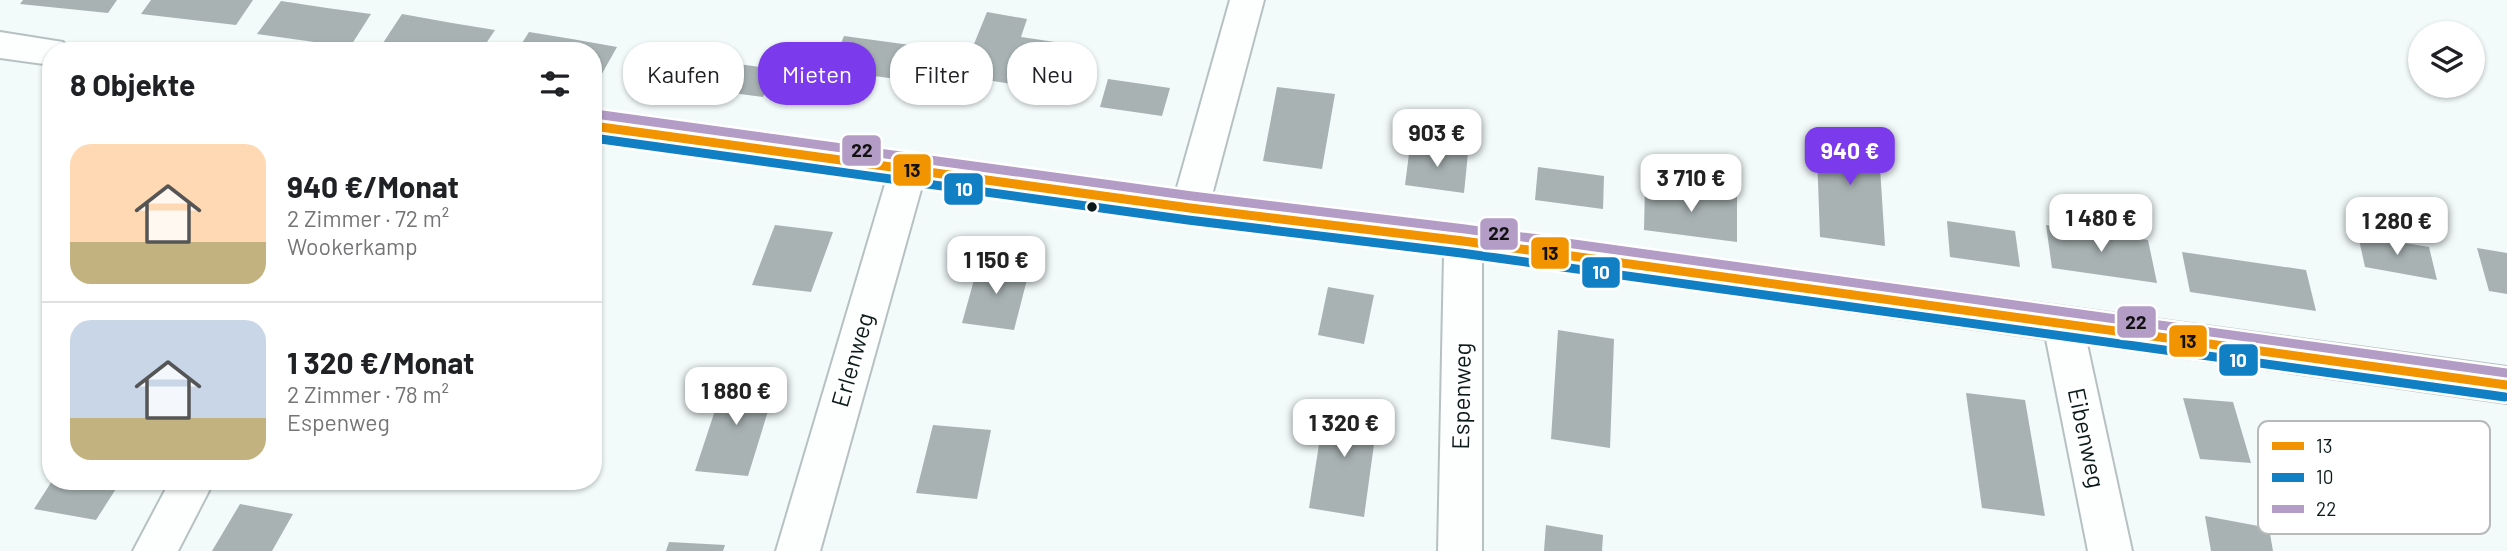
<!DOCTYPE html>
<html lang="de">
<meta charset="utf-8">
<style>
:root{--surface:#fff;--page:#f2f2f2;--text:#202124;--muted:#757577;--line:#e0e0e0;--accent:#7c3aed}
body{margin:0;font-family:Barlow,sans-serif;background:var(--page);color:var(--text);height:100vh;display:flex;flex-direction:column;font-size:26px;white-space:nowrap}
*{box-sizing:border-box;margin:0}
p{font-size:23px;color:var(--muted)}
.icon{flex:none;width:38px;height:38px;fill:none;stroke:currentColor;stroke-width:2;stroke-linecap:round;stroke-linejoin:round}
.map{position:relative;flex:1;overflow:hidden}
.side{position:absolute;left:42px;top:42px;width:560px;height:448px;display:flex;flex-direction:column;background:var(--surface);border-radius:28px;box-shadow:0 2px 5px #0004}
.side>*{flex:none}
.top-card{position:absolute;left:623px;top:42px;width:665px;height:63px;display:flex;gap:14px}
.buttons{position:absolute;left:2408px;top:21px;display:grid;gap:14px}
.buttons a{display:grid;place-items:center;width:77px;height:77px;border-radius:50%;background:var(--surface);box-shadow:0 2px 5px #0004;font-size:35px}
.price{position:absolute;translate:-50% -60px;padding:0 16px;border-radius:14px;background:#fff;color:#222;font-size:23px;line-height:46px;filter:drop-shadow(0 2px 4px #0008)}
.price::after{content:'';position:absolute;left:50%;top:42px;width:21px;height:16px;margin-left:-10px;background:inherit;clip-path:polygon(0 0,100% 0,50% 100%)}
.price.selected{background:var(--accent);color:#fff}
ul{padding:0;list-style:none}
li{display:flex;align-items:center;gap:21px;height:175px;padding:0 28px}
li+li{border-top:2px solid var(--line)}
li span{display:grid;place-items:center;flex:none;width:196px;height:140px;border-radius:21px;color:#555}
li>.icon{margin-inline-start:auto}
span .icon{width:84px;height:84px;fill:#fffc;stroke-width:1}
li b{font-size:30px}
h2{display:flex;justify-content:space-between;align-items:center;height:84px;padding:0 28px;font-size:30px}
.chip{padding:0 24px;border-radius:28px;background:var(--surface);box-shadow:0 2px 5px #0004;font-size:24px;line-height:63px}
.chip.selected{background:var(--accent);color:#fff}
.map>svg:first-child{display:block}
</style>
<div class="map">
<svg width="2507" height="551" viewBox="0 0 2507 551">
<rect width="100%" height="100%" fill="#f2fafa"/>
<path fill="#a8b2b2" d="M23,0h94l-9,13 -88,-9z
M151,0h102l-17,25 -95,-11z
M281,1l46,7 44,6 -21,33 -93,-13z
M987,12l40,7 -6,18 34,5 -17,46 -77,-12z
M402,14l50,9 43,7 -14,21h-52l-46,-8z
M529,32l43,7 45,8 -18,32h-6v-28h-76z
M844,36l81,11 -14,34 -81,-11z
M672,55l104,14 -13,28 -106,-14z
M1108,79l62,9 -8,28 -62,-9z
M1277,87l58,7 -13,75 -59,-8z
M1816,127l62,9 7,110 -65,-9z
M1410,146l58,7 -4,40 -59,-8z
M1538,167l66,9 -1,33 -68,-9z
M1645,185l92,12v45l-93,-12z
M1947,221l68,10 5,36 -70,-10z
M775,225l58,7 -22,60 -59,-7z
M2046,225l102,15 9,43 -105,-15z
M2358,235l71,12 8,33 -72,-13z
M2477,248l30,5v41l-18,-3z
M2182,252l124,18 10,41 -126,-19z
M979,262l51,6 -16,62 -52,-7z
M1328,287l46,8 -10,49 -46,-9z
M1558,330l56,9 -4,109 -59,-9z
M726,377l51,5 -29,94 -53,-5z
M1966,393l59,7 20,116 -63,-8z
M2183,398l50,4 18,61 -51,-4z
M1326,400l53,8 -15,109 -55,-9z
M933,425l58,5 -14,69 -61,-6z
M52,481h69l-25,39 -62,-11z
M240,504l53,10 -21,37h-60z
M2205,516l64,12 4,23h-62z
M1546,525l57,10 -1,16h-58z
M669,542l56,3 -2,6h-57z"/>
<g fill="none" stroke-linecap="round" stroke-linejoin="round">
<g stroke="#b7c1c1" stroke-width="4">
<path id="minor" d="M1230,0h34l-52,195 251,30 1044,142v36l-420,-59 45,207h-44l-42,-212 -564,-79v291h-44l6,-296 -254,-31 -268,-38 -102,365h-44l110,-370 -293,-41v-28l583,79z
M0,32l63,10 5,9h-17v14l-51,-7z
M170,481h44l-36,70h-45z"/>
</g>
<use href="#minor" fill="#fdfefe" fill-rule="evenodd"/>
<g stroke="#fff" stroke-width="14">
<path id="bus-1" d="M593,126l597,82 273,33 1044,144"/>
</g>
<g stroke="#fff" stroke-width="14">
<path id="bus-2" d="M593,138l595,82 273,33 1044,144"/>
</g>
<g stroke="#fff" stroke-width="14">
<path id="bus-3" d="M595,114l597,82 273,33 1042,144"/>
</g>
<use href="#bus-1" stroke="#f29300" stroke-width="9"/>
<use href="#bus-2" stroke="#107fc3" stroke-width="9"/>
<use href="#bus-3" stroke="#b39cc5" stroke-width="9"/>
</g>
<circle fill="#0c1a1a" stroke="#fff" stroke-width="2.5" cx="1092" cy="207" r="6"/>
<g text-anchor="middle" stroke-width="6" stroke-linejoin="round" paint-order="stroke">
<g font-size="24" fill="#0c1a1a" stroke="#fff">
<text transform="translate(853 360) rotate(-74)" y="8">Erlenweg</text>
<text transform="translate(1462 396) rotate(-89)" y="8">Espenweg</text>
<text transform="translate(2086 438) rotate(78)" y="8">Eibenweg</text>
</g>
</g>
<rect x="2258" y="421" width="232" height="113" rx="10" fill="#fff" stroke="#b6baba" stroke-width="2"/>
<rect x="2272" y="442" width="32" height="8" fill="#f29300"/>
<rect x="2272" y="473" width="32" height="9" fill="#107fc3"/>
<rect x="2272" y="505" width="32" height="8" fill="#b39cc5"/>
<g font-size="19" fill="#0c1a1a">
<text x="2316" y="453">13</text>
<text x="2316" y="484">10</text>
<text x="2316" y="516">22</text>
</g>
<g stroke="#fff" stroke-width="2.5">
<rect x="841" y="134" width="41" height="33" rx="7" fill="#b39cc5"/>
<rect x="892" y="153" width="40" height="34" rx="7" fill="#f29300"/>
<rect x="943" y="172" width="41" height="34" rx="7" fill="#107fc3"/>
<rect x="1479" y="217" width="40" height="34" rx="7" fill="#b39cc5"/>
<rect x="1530" y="236" width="40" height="34" rx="7" fill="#f29300"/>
<rect x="1581" y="256" width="40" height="33" rx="7" fill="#107fc3"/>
<rect x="2116" y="305" width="41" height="34" rx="7" fill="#b39cc5"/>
<rect x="2168" y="324" width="40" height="34" rx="7" fill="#f29300"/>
<rect x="2218" y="343" width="41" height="34" rx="7" fill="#107fc3"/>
</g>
<g font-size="19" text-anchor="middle" font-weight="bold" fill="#fff">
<text x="964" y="196">10</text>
<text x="1601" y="279">10</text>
<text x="2238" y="367">10</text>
</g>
<g font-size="19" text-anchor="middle" font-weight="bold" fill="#111">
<text x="862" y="157">22</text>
<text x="912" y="177">13</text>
<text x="1499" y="240">22</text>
<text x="1550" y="260">13</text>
<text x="2136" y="329">22</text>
<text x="2188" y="348">13</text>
</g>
</svg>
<div class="buttons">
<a><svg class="icon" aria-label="layers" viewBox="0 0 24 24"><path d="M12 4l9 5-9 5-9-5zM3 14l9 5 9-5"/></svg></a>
</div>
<b class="price" style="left:1437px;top:169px">903 €</b>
<b class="price selected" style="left:1850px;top:187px">940 €</b>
<b class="price" style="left:1691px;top:214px">3 710 €</b>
<b class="price" style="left:2101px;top:254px">1 480 €</b>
<b class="price" style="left:2397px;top:257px">1 280 €</b>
<b class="price" style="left:996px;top:296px">1 150 €</b>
<b class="price" style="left:736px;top:427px">1 880 €</b>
<b class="price" style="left:1344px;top:459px">1 320 €</b>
<div class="top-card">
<a class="chip">Kaufen</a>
<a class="chip selected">Mieten</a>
<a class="chip">Filter</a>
<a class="chip">Neu</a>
</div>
<section class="side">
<h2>8 Objekte<svg class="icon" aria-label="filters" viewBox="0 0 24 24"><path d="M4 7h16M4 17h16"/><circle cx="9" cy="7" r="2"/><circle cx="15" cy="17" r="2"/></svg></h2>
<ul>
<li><span style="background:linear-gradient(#ffd9b3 70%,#c2b280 0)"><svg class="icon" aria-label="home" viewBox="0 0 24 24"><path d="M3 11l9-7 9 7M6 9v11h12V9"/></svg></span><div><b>940 €/Monat</b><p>2 Zimmer · 72 m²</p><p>Wookerkamp</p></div></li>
<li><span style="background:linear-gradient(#c9d6e8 70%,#c2b280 0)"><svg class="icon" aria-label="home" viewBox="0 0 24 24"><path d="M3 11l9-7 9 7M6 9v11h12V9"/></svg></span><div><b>1 320 €/Monat</b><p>2 Zimmer · 78 m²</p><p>Espenweg</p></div></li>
</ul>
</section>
</div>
